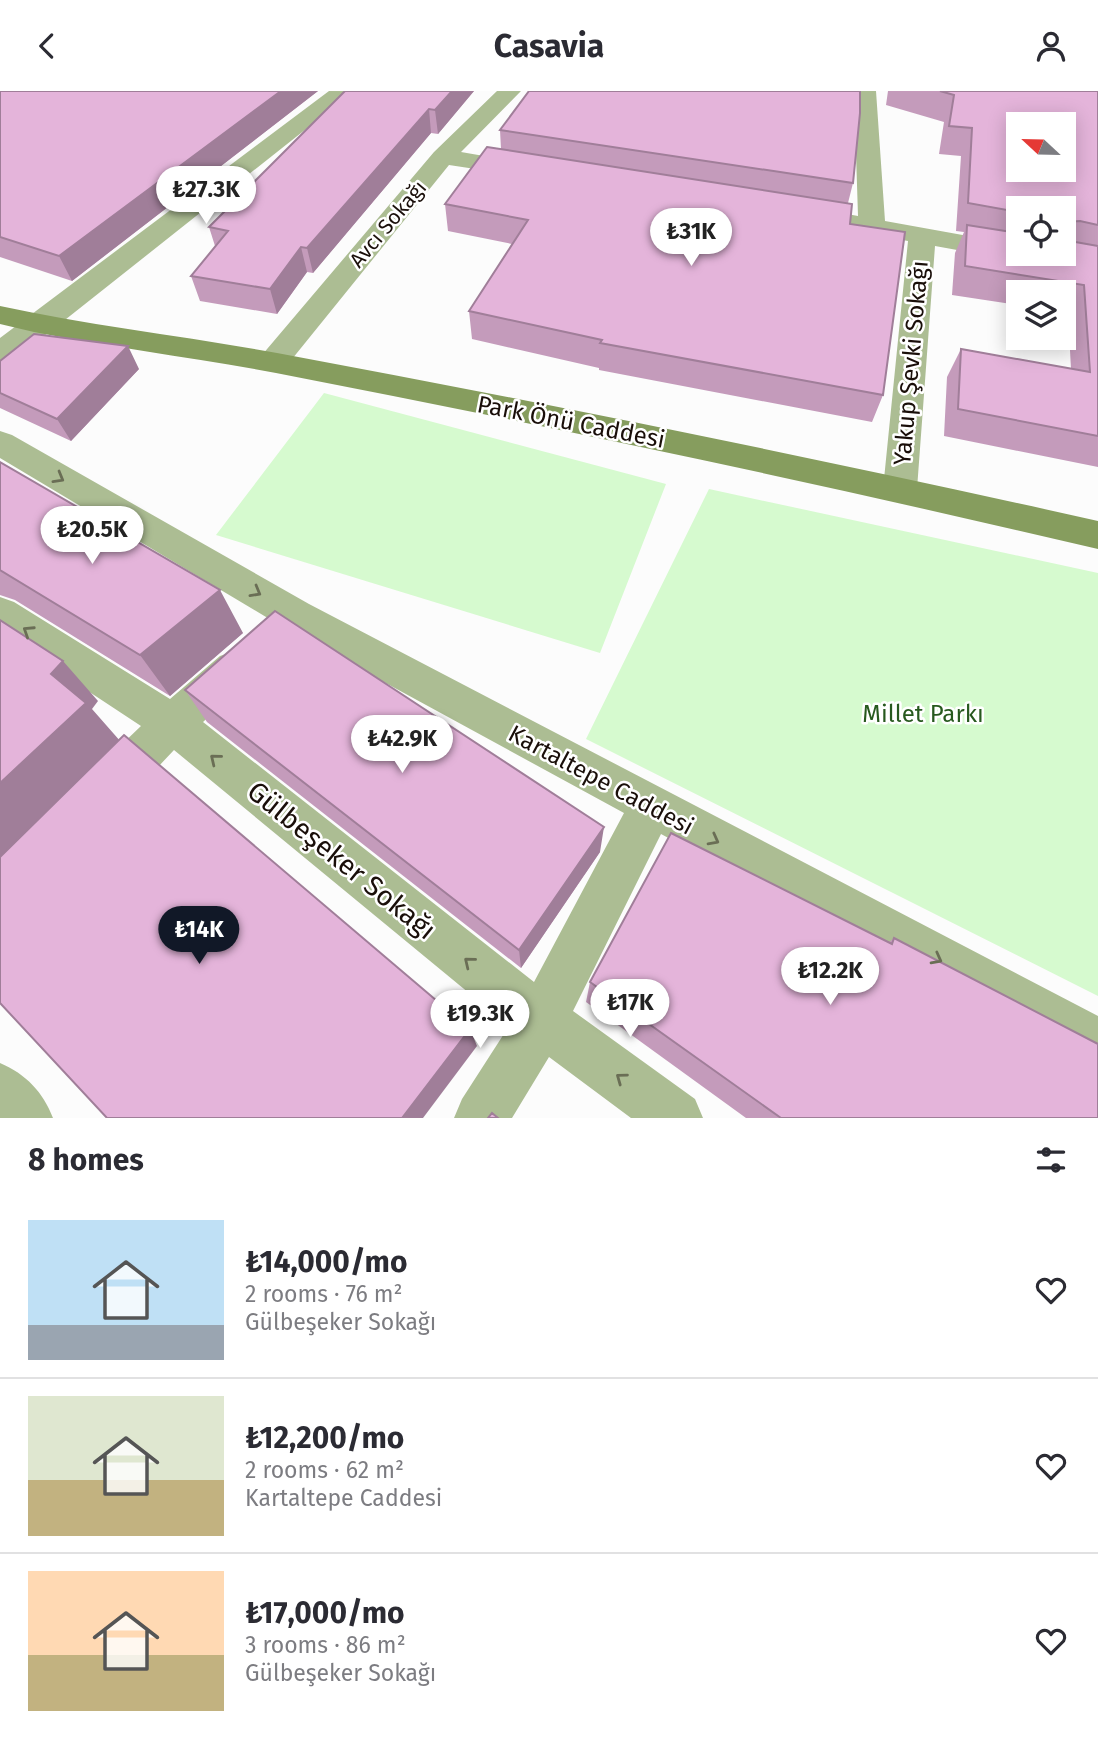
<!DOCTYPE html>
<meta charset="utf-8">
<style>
:root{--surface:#fff;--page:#f7f7f7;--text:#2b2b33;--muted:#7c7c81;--line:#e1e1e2;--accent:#111827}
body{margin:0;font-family:"Fira Sans",sans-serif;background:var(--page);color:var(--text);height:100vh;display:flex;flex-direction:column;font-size:26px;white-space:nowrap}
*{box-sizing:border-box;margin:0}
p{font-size:23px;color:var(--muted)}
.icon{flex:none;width:38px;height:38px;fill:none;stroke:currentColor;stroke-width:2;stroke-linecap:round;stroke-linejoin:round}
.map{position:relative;height:1027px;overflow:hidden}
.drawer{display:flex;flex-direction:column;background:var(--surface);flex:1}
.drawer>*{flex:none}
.needle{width:46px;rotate:292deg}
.tools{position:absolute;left:1006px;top:21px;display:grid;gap:14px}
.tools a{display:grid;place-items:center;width:70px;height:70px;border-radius:0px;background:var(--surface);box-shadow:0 4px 18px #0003;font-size:35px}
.price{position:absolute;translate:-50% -60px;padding:0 16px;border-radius:24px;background:#fff;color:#222;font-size:23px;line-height:46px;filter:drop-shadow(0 2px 4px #0008)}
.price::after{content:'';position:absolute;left:50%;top:42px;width:21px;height:16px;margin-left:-10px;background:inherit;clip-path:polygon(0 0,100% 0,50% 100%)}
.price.on{background:var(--accent);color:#fff}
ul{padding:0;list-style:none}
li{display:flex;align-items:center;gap:21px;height:175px;padding:0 28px}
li+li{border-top:2px solid var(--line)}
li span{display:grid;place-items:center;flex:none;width:196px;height:140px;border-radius:0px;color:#555}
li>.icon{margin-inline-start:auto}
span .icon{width:84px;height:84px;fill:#fffc;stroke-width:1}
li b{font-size:30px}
h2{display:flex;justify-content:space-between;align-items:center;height:84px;padding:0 28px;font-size:30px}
header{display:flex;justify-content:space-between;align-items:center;height:91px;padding:0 28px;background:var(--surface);font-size:32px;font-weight:700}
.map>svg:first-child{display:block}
</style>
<header><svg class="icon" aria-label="back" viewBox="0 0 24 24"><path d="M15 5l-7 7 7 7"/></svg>Casavia<svg class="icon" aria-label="person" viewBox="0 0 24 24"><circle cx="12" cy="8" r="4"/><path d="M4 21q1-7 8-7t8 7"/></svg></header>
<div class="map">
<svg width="1098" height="1027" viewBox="0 0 1098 1027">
<rect width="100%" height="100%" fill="#fcfcfc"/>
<path fill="#d6facf" d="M324,302l342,91 -66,169 -384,-118z
M709,398l389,84v423l-512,-257z"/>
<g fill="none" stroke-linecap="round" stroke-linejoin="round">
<path fill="#acbd93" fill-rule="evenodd" d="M329,0h25l-303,240 -40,28 -11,3v-24z
M497,0h24l-60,61 76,13 3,5 -3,5 -9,2 -79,-12 -165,204 -11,3 -11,-3 -4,-7 4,-7 172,-203z
M854,0h22l9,130 133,24v9h13l-3,5 -10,2 -83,-15 -18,243 -5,9 -12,4 -12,-4 -5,-9 25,-248 -110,-20 -9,-2 -4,-6 4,-6 9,-2 60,11z
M0,340l12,4 297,169 789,412v54l-437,-236 -88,177 122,88 8,19h-72l-82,-61 -37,61h-58l8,-19 47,-73 -335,-276 -50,53 -16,6 -16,-6 -6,-15 6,-15 49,-47 -141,-93v-36l14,5 156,97 50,-43 14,-5 14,5 6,12 -6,12 -45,42 331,260 90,-169 -343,-187 -281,-168z
M0,972c26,11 43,29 53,55h-53z"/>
<path fill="#869d5e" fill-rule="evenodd" d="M0,215c92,20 185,30 277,47 275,51 549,107 821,168v28c-273,-64 -547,-123 -822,-176 -80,-15 -161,-25 -242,-41l-34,-8z"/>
</g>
<path fill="#c49bbb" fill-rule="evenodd" d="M0,0h318l-246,190 -72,-24z
M345,0h129l-36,43 -7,-1 -118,140 -6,-1 -30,42 -77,-13 -9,-25 24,-30 -6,-19z
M888,0h210v376l-154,-31 3,-59 14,-28 110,20 -3,-56h-4v-21h-46v13l-66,-10 3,-42 9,-21 -8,-1 5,-75 -22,-2 5,-32 -58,-17zM1018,117h46v46h-46z
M500,39l353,53 -5,20 2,21 33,171 -11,27 -273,-52v-2l-127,-29 -3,-28 43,-67 -64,-13 -3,-27 56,-55z
M0,270l139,8 -68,72 -71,-33z
M0,371l243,171 -73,63 -155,-96 -15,-5z
M185,599l415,162 -79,116 -314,-246z
M894,847l204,180h-352l-160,-116 4,-20 299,-40z"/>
<path fill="#a07e99" d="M281,0h37l-246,190 -13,-25z
M452,0h22l-36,43 -3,-24z
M429,18l2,24 -118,140 -6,-25z
M301,156l6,25 -30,42 -7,-25z
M128,255l11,23 -68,72 -14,-22z
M220,499l23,43 -73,63 -30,-41z
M63,570l35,40 -6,8 29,33 -121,117v-76l51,-109z
M604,736l-4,25 -79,116 -2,-18z
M470,938l7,17 -54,72h-21z"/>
<path fill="#e4b4da" stroke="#a07e99" stroke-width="2" fill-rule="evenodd" d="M0,0h281l-222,165 -59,-19z
M345,0h107l-17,19 -6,-1 -122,139 -6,-1 -31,42 -79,-13 37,-45 -19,-4z
M529,0h331v22l-7,70 -353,-53z
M940,0h158v134l-18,-4 -16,1v-14h-46v4l-50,-9 4,-75 -23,-2 5,-31zM1018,33h46v46h-46z
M487,56l365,57 -2,20 55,8 -22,163 -283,-52 2,-3 -133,-29 59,-91 -83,-16z
M967,134l51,8v21h46v-14l34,6v190l-140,-27 3,-60 129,23 -6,-87 -119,-19z
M34,243l94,12 -71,73 -57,-26v-32z
M0,371l220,128 -80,65 -140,-85z
M275,520l329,216 -85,123 -334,-260z
M0,529l63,41 -12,13 35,29 -86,80z
M124,644l346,294 -68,89h-295l-107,-115v-146z
M671,742l221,111 2,-6 204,106v74h-317l-191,-136z
M492,1022l6,5h-10z"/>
<defs><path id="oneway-chevron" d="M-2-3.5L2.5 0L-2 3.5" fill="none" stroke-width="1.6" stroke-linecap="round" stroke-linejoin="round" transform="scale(1.75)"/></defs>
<g stroke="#6a6e55">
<use href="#oneway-chevron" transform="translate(59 387) rotate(30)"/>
<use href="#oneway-chevron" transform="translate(256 501) rotate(30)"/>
<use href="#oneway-chevron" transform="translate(28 540) rotate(-147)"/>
<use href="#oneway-chevron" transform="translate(215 668) rotate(-141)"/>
<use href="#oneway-chevron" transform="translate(714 749) rotate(28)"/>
<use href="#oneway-chevron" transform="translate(937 868) rotate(28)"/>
<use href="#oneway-chevron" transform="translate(469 871) rotate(-141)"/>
<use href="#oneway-chevron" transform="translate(621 987) rotate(-144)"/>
</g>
<g text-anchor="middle" stroke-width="5" stroke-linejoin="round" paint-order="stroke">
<g font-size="21" fill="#190e09" stroke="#fff">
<text transform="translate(388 133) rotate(-50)" y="7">Avcı Sokağı</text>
</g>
<g font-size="24" fill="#190e09" stroke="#fff">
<text transform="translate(911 272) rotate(-85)" y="8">Yakup Şevki Sokağı</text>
<text transform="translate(571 331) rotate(11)" y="8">Park Önü Caddesi</text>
<text transform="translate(601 689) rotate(28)" y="8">Kartaltepe Caddesi</text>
</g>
<g font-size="24" fill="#27591e" stroke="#fff">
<text x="923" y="631">Millet Parkı</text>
</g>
<g font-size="28" fill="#190e09" stroke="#fff">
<text transform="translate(342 769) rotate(39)" y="10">Gülbeşeker Sokağı</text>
</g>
</g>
</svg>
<div class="tools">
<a><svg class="needle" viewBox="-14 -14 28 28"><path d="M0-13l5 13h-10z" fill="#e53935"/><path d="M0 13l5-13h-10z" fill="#7c7c81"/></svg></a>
<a><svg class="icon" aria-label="locate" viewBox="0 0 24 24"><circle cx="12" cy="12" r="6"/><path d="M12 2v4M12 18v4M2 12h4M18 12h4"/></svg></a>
<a><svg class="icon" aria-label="layers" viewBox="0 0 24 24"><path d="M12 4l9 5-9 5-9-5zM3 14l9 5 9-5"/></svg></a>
</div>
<b class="price" style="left:206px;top:135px">₺27.3K</b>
<b class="price" style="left:691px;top:177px">₺31K</b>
<b class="price" style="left:92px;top:475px">₺20.5K</b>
<b class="price" style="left:402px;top:684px">₺42.9K</b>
<b class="price on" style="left:199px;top:875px">₺14K</b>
<b class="price" style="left:830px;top:916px">₺12.2K</b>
<b class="price" style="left:630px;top:948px">₺17K</b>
<b class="price" style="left:480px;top:959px">₺19.3K</b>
</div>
<section class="drawer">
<h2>8 homes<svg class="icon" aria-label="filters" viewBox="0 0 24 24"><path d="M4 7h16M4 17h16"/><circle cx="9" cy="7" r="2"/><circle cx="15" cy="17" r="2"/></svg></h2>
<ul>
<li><span style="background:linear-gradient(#bfe0f5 75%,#9aa5b1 0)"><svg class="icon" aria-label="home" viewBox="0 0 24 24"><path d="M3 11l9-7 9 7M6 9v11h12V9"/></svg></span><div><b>₺14,000/mo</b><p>2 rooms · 76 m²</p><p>Gülbeşeker Sokağı</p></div><svg class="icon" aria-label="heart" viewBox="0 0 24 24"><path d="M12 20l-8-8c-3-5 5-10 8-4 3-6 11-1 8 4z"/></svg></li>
<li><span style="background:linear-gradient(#dfe7d0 60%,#c2b280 0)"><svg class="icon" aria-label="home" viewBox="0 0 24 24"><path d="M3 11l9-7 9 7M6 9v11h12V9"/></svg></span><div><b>₺12,200/mo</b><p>2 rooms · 62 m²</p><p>Kartaltepe Caddesi</p></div><svg class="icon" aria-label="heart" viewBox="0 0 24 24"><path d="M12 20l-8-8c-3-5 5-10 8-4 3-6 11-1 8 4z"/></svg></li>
<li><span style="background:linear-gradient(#ffd9b3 60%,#c2b280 0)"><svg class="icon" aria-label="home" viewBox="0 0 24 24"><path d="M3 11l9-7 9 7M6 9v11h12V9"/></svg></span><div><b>₺17,000/mo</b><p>3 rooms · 86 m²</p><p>Gülbeşeker Sokağı</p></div><svg class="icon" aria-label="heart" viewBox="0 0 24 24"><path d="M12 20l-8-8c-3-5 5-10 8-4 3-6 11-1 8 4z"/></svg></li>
</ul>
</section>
